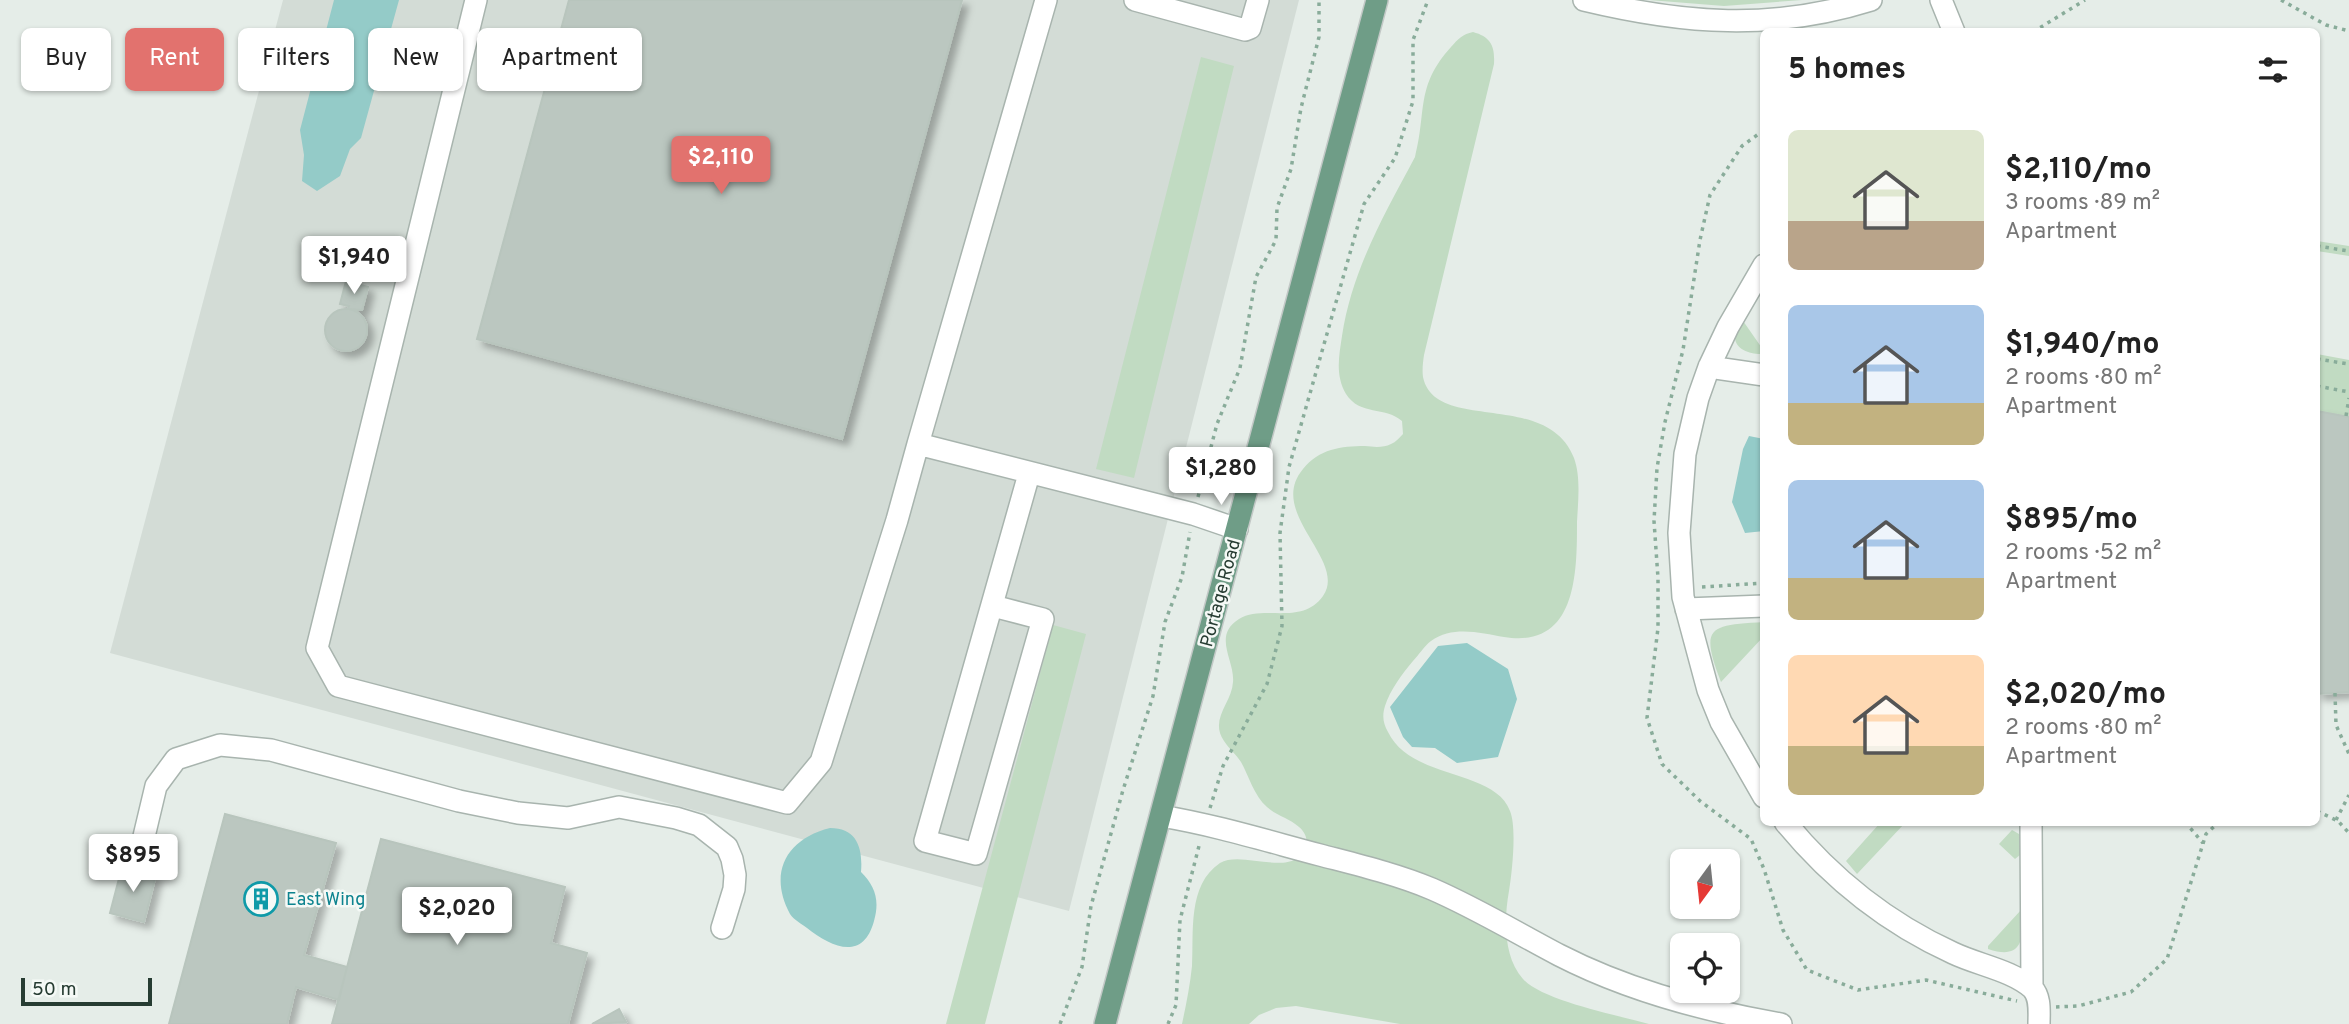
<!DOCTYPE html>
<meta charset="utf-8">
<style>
:root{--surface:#fff;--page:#f6f6f6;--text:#222;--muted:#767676;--accent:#e2726e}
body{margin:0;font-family:Overpass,sans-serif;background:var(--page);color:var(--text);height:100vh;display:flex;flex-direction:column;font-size:26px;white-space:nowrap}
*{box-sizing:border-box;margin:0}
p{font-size:23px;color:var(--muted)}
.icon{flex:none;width:38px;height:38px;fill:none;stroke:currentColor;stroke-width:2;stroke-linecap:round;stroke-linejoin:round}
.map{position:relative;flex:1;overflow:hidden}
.side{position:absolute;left:1760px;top:28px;width:560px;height:798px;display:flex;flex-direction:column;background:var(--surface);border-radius:10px;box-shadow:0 2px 5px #0004}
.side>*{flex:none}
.top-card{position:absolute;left:21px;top:28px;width:665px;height:63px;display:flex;gap:14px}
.needle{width:46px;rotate:195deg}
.tools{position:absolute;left:1670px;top:849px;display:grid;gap:14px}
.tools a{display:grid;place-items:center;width:70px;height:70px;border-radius:10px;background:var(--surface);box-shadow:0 2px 5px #0004;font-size:35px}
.scale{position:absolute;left:21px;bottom:18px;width:131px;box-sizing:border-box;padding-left:7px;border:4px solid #263c32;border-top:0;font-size:19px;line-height:24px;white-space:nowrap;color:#263c32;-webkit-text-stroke:5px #f5f9f6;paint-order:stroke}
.price{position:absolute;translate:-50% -60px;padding:0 16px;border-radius:7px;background:#fff;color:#222;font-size:23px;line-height:46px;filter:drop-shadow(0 2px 4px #0008)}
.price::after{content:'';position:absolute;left:50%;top:42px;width:21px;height:16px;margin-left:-10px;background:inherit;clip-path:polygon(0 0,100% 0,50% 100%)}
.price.active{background:var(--accent);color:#fff}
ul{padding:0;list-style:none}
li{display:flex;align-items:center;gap:21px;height:175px;padding:0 28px}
li span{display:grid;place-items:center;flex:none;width:196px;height:140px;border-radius:10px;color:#555}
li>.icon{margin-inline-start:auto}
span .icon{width:84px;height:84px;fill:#fffc;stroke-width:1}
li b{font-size:30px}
h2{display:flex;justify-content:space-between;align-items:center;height:84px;padding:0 28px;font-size:30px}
.pill{padding:0 24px;border-radius:10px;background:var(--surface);box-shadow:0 2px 5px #0004;font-size:24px;line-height:63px}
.pill.active{background:var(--accent);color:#fff}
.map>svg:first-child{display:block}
</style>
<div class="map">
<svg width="2349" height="1024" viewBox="0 0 2349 1024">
<defs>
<filter id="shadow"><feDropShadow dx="6" dy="6" stdDeviation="3.5" flood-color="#0004"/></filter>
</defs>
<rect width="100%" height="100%" fill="#e5ede8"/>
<path fill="#d3dcd6" d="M283,0h1016l-230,911 -959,-258z"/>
<path fill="#c1dbc2" d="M1649,0h153l-78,6z
M1473,32c18,5 22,14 21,32l-70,291c-1,7 -2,15 -1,22 12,57 124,12 151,81 7,19 4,44 3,64 0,51 0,127 -73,115 -23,-4 -51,-12 -73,4 -7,5 -12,14 -18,20 -11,13 -23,29 -28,45 -3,10 -2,17 3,26 23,48 107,37 122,79 7,17 2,62 -1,80 -5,27 -6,66 14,88 20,22 94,36 126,45h-249l-104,-18 -20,2 -17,7 -10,9h-67c4,-19 8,-38 10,-58 2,-33 -5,-81 28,-103 23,-14 76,18 86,-18 2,-7 -2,-14 -7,-18 -10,-9 -22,-11 -32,-20 -13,-11 -18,-31 -26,-45 -5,-8 -12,-13 -17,-21 -15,-22 8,-38 9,-59 2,-22 -21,-46 6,-63 24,-15 63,7 84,-23 25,-36 -57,-83 -20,-127 16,-20 38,-23 62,-23 9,1 18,2 26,-2 5,-2 8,-6 12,-10l-1,-13c-17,-15 -42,-5 -56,-27 -11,-19 -7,-38 -4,-58 10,-66 42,-121 73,-179 12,-46 0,-70 36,-110 7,-8 12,-13 22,-15z
M1201,57l33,9 -100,412 -38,-9z
M2317,241l32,5v10l-32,-5z
M1741,318l23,33 -1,3c-11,1 -29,-4 -28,-18 0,-6 4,-13 6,-18z
M2317,354l32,6v57l-32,-6z
M1764,622v14l-43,46c-21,-55 -13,-57 43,-60z
M1053,625l33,9 -101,390h-39z
M1880,823h25l-48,51 -11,-13z
M2012,830l7,4 1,21 -5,4 -16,-15z
M2021,910c3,27 3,51 -33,39v-3z"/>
<path fill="#94cbc8" d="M334,0h65l-38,138 -11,11 -10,27 -23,15 -15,-10 2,-26 -4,-25z
M1749,436l15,3v92l-19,2 -13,-31 11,-53z
M1467,643l41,26 9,30 -19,58 -41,6 -22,-15 -23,-1 -9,-10 -13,-30 48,-61z
M830,828c27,0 33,20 31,44 14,14 19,28 13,49 -11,41 -43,26 -67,7 -5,-4 -13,-8 -17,-14 -22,-41 -4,-75 40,-86z"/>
<path fill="#bbc7c0" stroke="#b8c5bd" stroke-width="2" filter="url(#shadow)" d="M569,0h393l-120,439 -365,-100z
M346,281l22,6 -6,23 -14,-1 1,-3 -9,-2z
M325 330a21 21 0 1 1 42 0a21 21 0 1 1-42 0Z
M2317,411l32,6v275l-32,2z
M225,814l111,29 -32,112 43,12 -8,33 -43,-13 -9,37h-118z
M381,839l184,48 -14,56 36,10 -19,71h-236z
M122,867l34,8 -12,47 -34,-9z
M619,1009l7,13 -34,2z"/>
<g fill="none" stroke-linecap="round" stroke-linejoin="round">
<g stroke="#a8b4ae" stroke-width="24">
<path id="minor" d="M476,0l-159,648 21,38 449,117 34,-41 76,-242 21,-76 275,70 44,15
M1135,0l110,30 5,-2 8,-28
M1584,0c100,24 188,31 287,0
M1941,0l13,32
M1764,265l-36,62 -19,40 -11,31 -13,56 -6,79 4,64 25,93 13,32 43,75
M1709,367l55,8
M918,444l128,-444
M993,606l50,13 -67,235 -51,-13 104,-367
M1686,609l78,-3
M1161,816c54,9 106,25 159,39 38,10 76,19 112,34 44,19 85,44 127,66 70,36 146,56 222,69
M1785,822c46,56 102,101 168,131 25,12 58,17 79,35 9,9 7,24 7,36
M2031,822l1,166
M136,870l20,-84 20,-27 44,-14 51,5 188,51 59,12 50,5 51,-11 57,11 23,7 28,22 5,12 3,16 -1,14 -12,39"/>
</g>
<g stroke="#c2c8c6" stroke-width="24">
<path id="major" d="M1105,1024l272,-1024"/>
</g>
<path stroke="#89ac9a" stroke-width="3.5" stroke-dasharray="3.5 5" stroke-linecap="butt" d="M2281,0l45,25 23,6
M2033,32l52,-32
M1764,130l-22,16 -32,49 -10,45 -17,110 -18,72 -8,46 -3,53 4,57v50l-11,90 15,46 38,37 51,38 13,30 19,61 24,40 51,20 68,-10 91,21
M2317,246l32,5
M2317,359l32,5
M2317,386l32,6
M2346,416l3,-18
M1198,497l19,-73 23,-56 16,-91 20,-37 1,-32 14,-39 10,-61 18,-71v-37
M1702,587l62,-4
M2335,693l1,32 13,29
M1210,808l13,-42 44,-82 15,-58 -2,-93 9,-66 75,-263 31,-46 18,-57v-61l15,-40
M2317,811l21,10 11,12
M2336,820l13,-25
M2185,822l18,21
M2056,1007l22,-1 53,-14 36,-33 39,-125 13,-12
M1060,1024l22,-57 9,-61 32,-116 30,-94 12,-74 17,-45 8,-45
M1168,1024l8,-19 4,-85 20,-78"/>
<use href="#minor" stroke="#fff" stroke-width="21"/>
<use href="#major" stroke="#6f9d87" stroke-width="21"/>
</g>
<defs>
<g id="building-ring" transform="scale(1.75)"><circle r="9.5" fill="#f5f9f6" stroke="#0f9aa8" stroke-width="1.5"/><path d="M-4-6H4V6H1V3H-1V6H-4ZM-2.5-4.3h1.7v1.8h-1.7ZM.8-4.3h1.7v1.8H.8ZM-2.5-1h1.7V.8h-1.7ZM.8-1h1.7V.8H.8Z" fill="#0f9aa8"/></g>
</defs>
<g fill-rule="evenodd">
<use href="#building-ring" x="261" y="899"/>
</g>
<g text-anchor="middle" stroke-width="5" stroke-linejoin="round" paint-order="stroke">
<g font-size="18" fill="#263c32" stroke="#f5f9f6">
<text transform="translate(1220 593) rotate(-75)" y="6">Portage Road</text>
</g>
<g font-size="18" fill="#0d838f" stroke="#f5f9f6" text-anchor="start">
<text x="286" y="905">East Wing</text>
</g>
</g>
</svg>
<div class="tools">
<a><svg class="needle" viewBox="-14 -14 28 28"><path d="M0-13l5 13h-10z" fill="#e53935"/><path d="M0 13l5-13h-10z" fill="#767676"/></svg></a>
<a><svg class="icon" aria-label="locate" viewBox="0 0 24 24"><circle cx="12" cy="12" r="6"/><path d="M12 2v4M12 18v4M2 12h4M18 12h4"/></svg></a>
</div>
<div class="scale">50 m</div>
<b class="price active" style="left:721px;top:196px">$2,110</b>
<b class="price" style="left:354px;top:296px">$1,940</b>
<b class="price" style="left:1221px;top:507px">$1,280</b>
<b class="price" style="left:133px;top:894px">$895</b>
<b class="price" style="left:457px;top:947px">$2,020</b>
<div class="top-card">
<a class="pill">Buy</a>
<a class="pill active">Rent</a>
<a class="pill">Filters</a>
<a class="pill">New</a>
<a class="pill">Apartment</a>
</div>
<section class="side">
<h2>5 homes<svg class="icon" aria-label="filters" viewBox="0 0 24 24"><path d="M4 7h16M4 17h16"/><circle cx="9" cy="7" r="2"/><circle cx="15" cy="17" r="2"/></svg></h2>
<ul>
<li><span style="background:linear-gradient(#dfe7d0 65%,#b9a48a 0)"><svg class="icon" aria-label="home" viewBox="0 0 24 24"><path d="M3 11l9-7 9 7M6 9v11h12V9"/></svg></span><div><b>$2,110/mo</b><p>3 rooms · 89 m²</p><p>Apartment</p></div></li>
<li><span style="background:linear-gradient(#a9c7e8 70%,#c2b280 0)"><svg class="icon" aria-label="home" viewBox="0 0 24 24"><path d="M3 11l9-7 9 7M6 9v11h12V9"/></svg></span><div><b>$1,940/mo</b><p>2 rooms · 80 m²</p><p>Apartment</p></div></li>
<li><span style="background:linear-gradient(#a9c7e8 70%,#c2b280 0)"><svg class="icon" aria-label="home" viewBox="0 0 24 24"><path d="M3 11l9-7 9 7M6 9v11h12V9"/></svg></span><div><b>$895/mo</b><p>2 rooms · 52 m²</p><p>Apartment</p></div></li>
<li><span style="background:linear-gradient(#ffd9b3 65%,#c2b280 0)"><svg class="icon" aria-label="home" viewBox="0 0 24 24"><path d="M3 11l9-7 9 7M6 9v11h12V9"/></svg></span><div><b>$2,020/mo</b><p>2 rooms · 80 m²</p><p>Apartment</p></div></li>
</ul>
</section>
</div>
